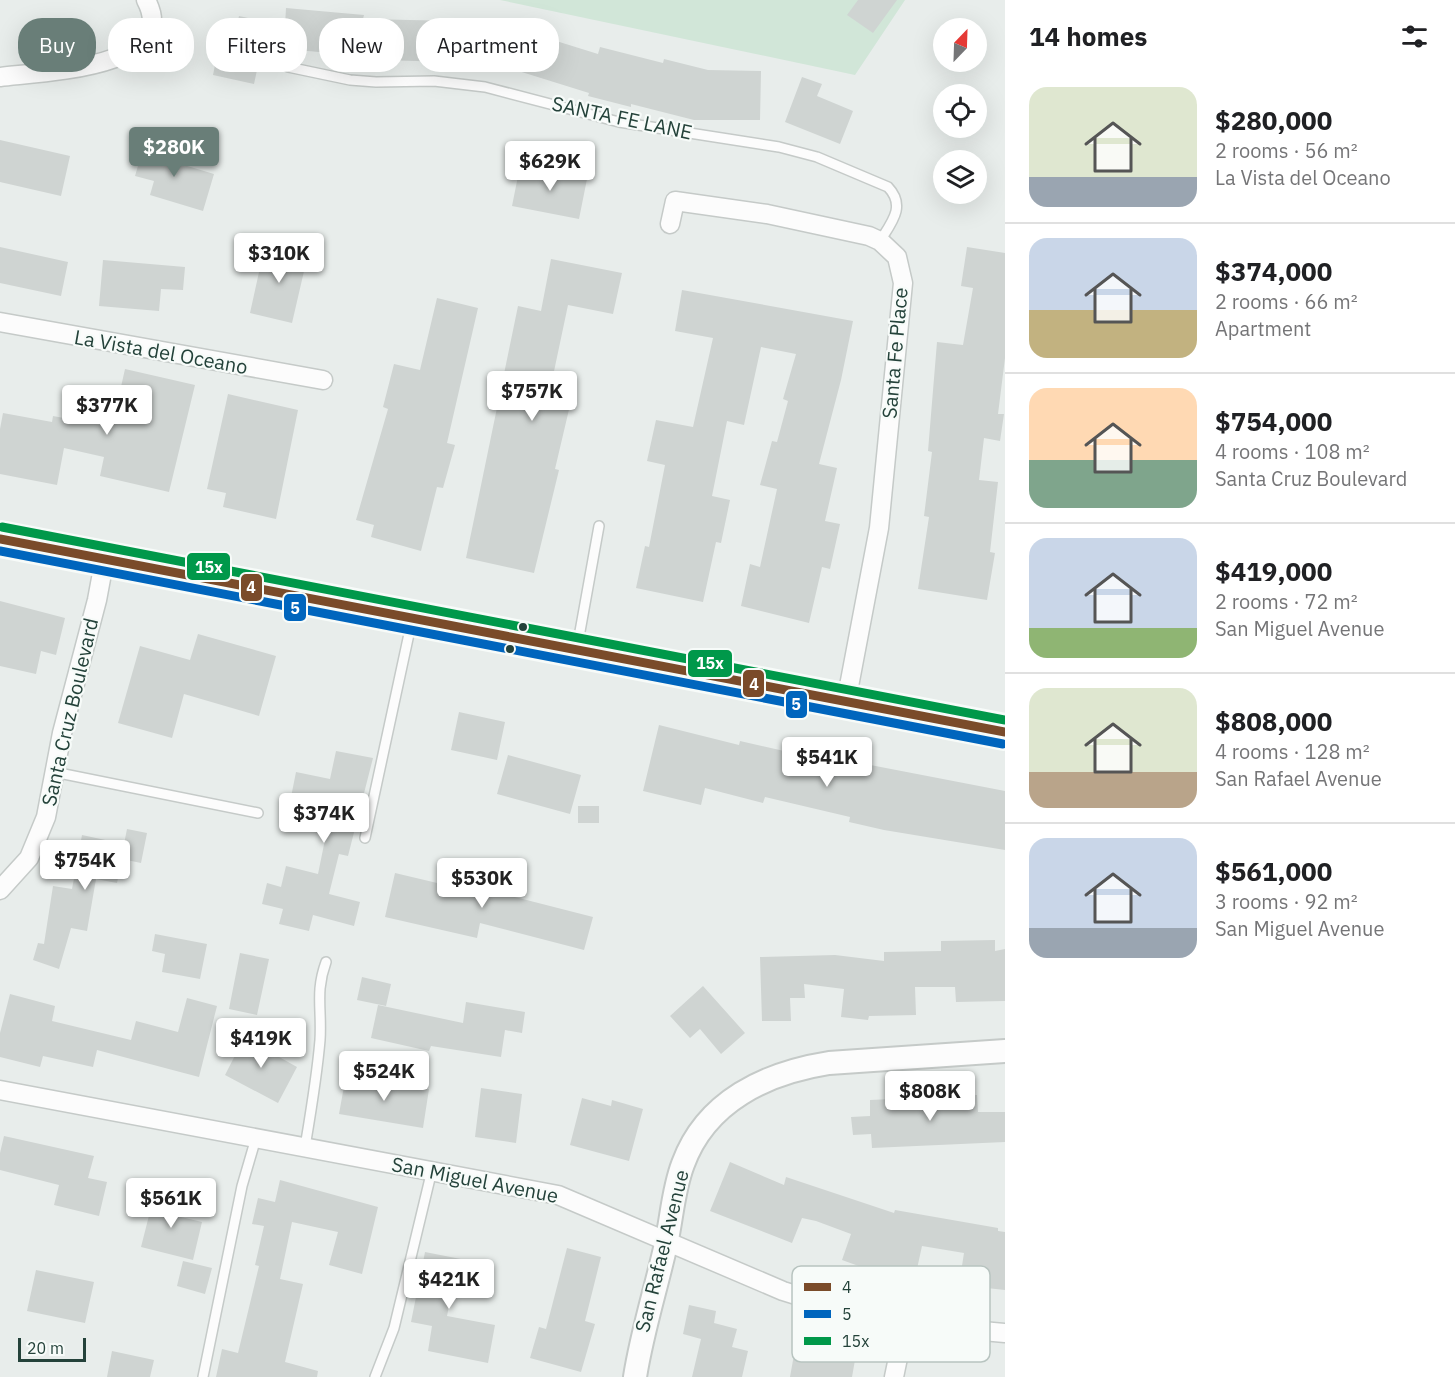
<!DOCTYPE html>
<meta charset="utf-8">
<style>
:root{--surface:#fff;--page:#f6f6f6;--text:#202124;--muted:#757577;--line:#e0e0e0;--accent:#697e78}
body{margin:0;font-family:"IBM Plex Sans",sans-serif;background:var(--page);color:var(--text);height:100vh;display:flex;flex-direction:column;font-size:22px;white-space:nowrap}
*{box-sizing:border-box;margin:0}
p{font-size:20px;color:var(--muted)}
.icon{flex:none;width:33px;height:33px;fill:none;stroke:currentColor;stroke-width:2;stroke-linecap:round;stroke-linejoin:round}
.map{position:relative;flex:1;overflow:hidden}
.panel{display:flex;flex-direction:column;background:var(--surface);width:450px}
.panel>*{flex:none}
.guide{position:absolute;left:18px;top:18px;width:570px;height:54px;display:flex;gap:12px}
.needle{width:39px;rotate:23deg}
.fabs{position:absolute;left:933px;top:18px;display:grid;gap:12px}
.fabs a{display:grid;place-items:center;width:54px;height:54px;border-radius:50%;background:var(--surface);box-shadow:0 6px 24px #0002;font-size:30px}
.scale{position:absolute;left:18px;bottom:15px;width:68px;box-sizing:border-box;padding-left:6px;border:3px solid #24423a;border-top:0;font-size:16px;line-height:21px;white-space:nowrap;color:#24423a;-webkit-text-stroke:4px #f7fbf9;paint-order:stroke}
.price{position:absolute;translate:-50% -51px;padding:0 14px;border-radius:6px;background:#fff;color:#222;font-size:20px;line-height:39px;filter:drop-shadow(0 2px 3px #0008)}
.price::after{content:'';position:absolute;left:50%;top:36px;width:18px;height:14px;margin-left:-9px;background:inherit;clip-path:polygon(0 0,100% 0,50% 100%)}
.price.on{background:var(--accent);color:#fff}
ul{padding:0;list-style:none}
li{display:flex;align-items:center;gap:18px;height:150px;padding:0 24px}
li+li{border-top:2px solid var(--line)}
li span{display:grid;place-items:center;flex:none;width:168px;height:120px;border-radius:18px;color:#555}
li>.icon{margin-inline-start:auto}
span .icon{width:72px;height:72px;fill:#fffc;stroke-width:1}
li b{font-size:26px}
h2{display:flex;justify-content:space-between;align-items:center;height:72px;padding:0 24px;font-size:26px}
.pill{padding:0 21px;border-radius:24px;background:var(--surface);box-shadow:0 6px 24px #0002;font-size:21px;line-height:54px}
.pill.on{background:var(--accent);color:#fff}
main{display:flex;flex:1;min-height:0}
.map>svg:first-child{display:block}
</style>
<main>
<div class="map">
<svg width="1005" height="1377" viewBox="0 0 1005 1377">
<rect width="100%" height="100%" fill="#e8edeb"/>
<path fill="#d1e6d8" d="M500,0h405l-50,75z"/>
<path fill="#cfd4d2" d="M858,0h39l-24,33 -26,-18z
M286,8l78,7 -1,4 94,2 -1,41 -80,-2v-3l-114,-10 -8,37 -41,-9 9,-45 13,3 4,-17 46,10z
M502,24l96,30 2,-7 63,16 1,-4 44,11 53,1 -1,49h-66l-63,-16v3l-43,-11 1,-3 -99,-31z
M802,77l20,7 -5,12 36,15 -13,33 -55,-22z
M0,140l70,16 -9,40 -61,-14z
M145,142l32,10 -3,10 40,12 -11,37 -53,-16 4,-14 -19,-5z
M520,166l67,13 -8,40 -67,-13z
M265,245l43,9 -16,69 -42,-10z
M0,247l68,15 -7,34 -61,-13z
M967,247l38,6v105l-7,56h6l-4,27 -16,-3 -5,42 19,2 -8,70 5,1 -8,47 -69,-11 11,-72 -5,-1 8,-64 -4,-1 9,-109 26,3 10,-57 -12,-2z
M551,259l71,14 -9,41 -45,-9 -19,90 22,6 -16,68 4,1 -25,103 -68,-15 52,-252 23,5z
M103,260l82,7 -2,23 -22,-1 -2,22 -60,-5z
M682,290l171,31 -12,59 -22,84 18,4 -12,53 15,3 -10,45 -8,-2 -13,56 -68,-17 9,-42 10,3 17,-78 -17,-4 12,-44 5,1 11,-41 -5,-2 13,-45 -35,-7 -17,78 -17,-4 -15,75 18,4 -9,43 -5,-1 -13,60 -67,-14 9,-42 4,1 16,-82 -18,-4 9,-41 37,7 20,-89 -38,-7z
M437,298l41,10 -31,135 8,2 -12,43 -6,-1 -16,64 -50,-14 3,-12 -18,-5 32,-111 -5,-2 11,-43 26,6z
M125,369l70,16 -26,107 -69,-16 4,-19 -40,-9 -7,37 -57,-11v-45l3,-16 49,9 1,-6 59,11z
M228,394l70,16 -22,109 -53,-12 3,-14 -19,-4z
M0,601l65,17 -9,37 -15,-4 -5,23 -36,-8z
M198,634l78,22 -17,60 -75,-22 -12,44 -54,-15 22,-77 50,14z
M459,712l46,10 -8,38 -46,-10z
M659,725l80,20 1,-4 119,27 1,-5 145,28v59l-121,-20 -35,-8 1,-5 -85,-20 -2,6 -58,-15 -4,17 -58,-14z
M336,751l37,7 -25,98 -9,-2 -10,40 31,8 -6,24 -41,-11 -4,16 -30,-7 4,-15 -21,-5 5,-21 14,4 5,-21 32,8 12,-59 -41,-8 7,-35 34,7z
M508,755l73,20 -11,39 -73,-20z
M578,806h21v17h-21z
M127,829l20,4 -6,30 -19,-4 -5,24 -21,-4 -9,52 -16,-3 -12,41 -26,-9 5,-17 6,1 9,-58 19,3 10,-54 42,9z
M459,865l33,8 -4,17 105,27 -9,33 -104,-27 -3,15 -92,-21 10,-44 59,14z
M155,934l52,10 -7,35 -38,-7 3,-18 -13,-3z
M995,940v11l10,-2v52l-49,1 -1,-15h-40l1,28 -47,1 -1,4 -27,-3 3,-28 -40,-5 1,14h-15l1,23h-29l-2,-64 75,-2 49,6v-9l57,-1v-10z
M240,953l29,6 -12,56 -28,-6z
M362,977l29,7 -5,22 -29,-6z
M703,986l42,47 -24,21 -21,-25 -10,9 -20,-22z
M10,994l45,12 -3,15 79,19 5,-19 42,11 9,-34 30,8 -18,71 -102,-27 -4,17 -50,-11 -3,11 -40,-10v-24z
M466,1002l59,10 -3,21 -17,-3 -4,27 -70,-11 -2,5 -58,-13 7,-33 85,18z
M247,1032l19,9 -3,7 34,19 -19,36 -53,-28z
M346,1075l83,14 -6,39 -84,-14z
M481,1088l41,6 -6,49 -41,-6z
M977,1095l1,17h27v30l-133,6 -1,-14 -18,1 -2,-18 19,-1v-16z
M582,1098l29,8 1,-6 31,9 -14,52 -59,-16z
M4,1136l90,20 -6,22 19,4 -8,34 -45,-11 5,-20 -59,-15v-17z
M730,1162l54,23 2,-8 108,36 1,-3 103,18v3l7,1v58l-46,-5 5,-32 -42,-7 -7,32 -48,-9 -25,-9 9,-26 -35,-13 -14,-3 -10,25 -82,-32z
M280,1180l98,27 -16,67 -33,-9 9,-33 -46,-10 -12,57 23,5 -18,78 33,9 -1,6h-101l6,-28 16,4 21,-87 -4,-1 9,-39 -12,-2 6,-26 17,4z
M155,1192l27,6 -5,18 25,6 -9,38 -52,-13z
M567,1248l34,9 -16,64 10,3 -14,48 -51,-14 9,-31 7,2z
M425,1252l51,10 -4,21 -18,-3 -7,36 48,9 -7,38 -60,-12 4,-25 -21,-4z
M183,1261l29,7 -7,26 -28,-8z
M36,1270l58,12 -9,41 -58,-12z
M689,1305l27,6 -2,12 23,6 -5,18 16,4 -6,26h-50l9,-38 -18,-5z
M795,1349l60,11 -3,17h-62z
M112,1351l42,9 -4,17h-43z"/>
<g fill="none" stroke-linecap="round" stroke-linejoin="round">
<g stroke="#c5cac8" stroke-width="12">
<path id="service" d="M288,67l62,13 26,2 58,-1 51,6 134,35 160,25 38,10 71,30c18,19 4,35 -8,54
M577,648l22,-122
M54,772l204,41
M365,838l47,-218
M305,1147c6,-36 12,-71 15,-107 2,-31 -5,-48 6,-78
M203,1377l39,-191 14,-48
M375,1377l19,-49 38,-158"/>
</g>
<g stroke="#c5cac8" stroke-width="21">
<path id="minor" d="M0,77c37,-5 183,-8 146,-77
M670,224l5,-23 92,13 102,22 11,5 17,16 6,26 -24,245 -33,174
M0,322l323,58
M0,890l29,-32 17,-41 16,-84 35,-133 8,-43
M0,1090l558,105 225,96 70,22 52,11 100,9
M894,1377l11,-53"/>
</g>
<g stroke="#c5cac8" stroke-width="26">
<path id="tertiary" d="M635,1377c7,-45 21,-88 31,-133 6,-27 7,-54 17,-80 23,-63 83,-91 146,-101l176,-12"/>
</g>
<g stroke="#c3cbc8" stroke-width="28">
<path id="secondary" d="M0,539l1005,193"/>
</g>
<use href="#service" stroke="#fcfcfc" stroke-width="9"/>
<use href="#minor" stroke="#fcfcfc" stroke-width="18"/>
<use href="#tertiary" stroke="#fcfcfc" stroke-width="22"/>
<use href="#secondary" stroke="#fcfcfc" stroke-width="26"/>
<g stroke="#f7fbf9" stroke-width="14">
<path id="bus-1" d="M0,539l1005,193"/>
</g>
<g stroke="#f7fbf9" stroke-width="14">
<path id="bus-2" d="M0,551l1003,193"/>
</g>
<g stroke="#f7fbf9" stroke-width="14">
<path id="bus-3" d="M2,527l1003,193"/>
</g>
<use href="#bus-1" stroke="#7a4b2a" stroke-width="9"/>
<use href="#bus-2" stroke="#0065bd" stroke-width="9"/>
<use href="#bus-3" stroke="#00984a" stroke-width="9"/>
</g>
<g fill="#24423a" stroke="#f7fbf9" stroke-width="2">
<circle cx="523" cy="627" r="5"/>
<circle cx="510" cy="649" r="5"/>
</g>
<g text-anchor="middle" stroke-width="4.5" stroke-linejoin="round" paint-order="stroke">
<g font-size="20" fill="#24423a" stroke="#f7fbf9">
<text transform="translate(622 118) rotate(12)" y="7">SANTA FE LANE</text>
<text transform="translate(161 352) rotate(10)" y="7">La Vista del Oceano</text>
<text transform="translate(895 353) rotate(-85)" y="7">Santa Fe Place</text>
<text transform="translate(70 712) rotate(-77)" y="7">Santa Cruz Boulevard</text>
<text transform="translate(475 1180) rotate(11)" y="7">San Miguel Avenue</text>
<text transform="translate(662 1251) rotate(-76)" y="7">San Rafael Avenue</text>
</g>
</g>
<rect x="792" y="1266" width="198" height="96" rx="9" fill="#f7fbf9" stroke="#b8c4c0" stroke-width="1.5"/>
<rect x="804" y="1283" width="27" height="8" fill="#7a4b2a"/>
<rect x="804" y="1310" width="27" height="8" fill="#0065bd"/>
<rect x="804" y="1337" width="27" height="8" fill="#00984a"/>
<g font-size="16" fill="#24423a">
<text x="842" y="1293">4</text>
<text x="842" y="1320">5</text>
<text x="842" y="1347">15x</text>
</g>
<g stroke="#f7fbf9" stroke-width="2">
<rect x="186" y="552" width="45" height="29" rx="6" fill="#00984a"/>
<rect x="240" y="573" width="23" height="29" rx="6" fill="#7a4b2a"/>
<rect x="283" y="593" width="24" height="29" rx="6" fill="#0065bd"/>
<rect x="687" y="649" width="46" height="29" rx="6" fill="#00984a"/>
<rect x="742" y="669" width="23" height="29" rx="6" fill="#7a4b2a"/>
<rect x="785" y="690" width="23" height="29" rx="6" fill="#0065bd"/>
</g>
<g font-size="16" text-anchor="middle" font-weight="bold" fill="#fff">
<text x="209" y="573">15x</text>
<text x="251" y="593">4</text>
<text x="295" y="614">5</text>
<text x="710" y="669">15x</text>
<text x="754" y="690">4</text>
<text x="796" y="710">5</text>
</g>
</svg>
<div class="fabs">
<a><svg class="needle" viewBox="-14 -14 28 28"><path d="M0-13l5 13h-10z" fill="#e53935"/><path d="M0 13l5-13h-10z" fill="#757577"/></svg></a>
<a><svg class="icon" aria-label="locate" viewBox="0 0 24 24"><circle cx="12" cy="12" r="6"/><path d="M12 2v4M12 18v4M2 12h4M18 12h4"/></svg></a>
<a><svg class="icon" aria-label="layers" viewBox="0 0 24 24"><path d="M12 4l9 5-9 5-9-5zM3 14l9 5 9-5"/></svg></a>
</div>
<div class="scale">20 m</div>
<b class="price on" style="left:174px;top:178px">$280K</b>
<b class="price" style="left:550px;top:192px">$629K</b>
<b class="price" style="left:279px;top:284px">$310K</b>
<b class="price" style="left:532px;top:422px">$757K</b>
<b class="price" style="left:107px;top:436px">$377K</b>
<b class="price" style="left:827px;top:788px">$541K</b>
<b class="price" style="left:324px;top:844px">$374K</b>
<b class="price" style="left:85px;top:891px">$754K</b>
<b class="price" style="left:482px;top:909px">$530K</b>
<b class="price" style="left:261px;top:1069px">$419K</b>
<b class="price" style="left:384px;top:1102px">$524K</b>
<b class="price" style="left:930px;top:1122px">$808K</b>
<b class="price" style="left:171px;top:1229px">$561K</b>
<b class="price" style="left:449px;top:1310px">$421K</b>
<div class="guide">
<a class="pill on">Buy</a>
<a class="pill">Rent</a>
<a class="pill">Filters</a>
<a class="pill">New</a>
<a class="pill">Apartment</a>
</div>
</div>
<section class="panel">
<h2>14 homes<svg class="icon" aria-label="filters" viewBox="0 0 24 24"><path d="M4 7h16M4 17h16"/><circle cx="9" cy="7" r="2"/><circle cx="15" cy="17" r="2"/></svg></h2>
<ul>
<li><span style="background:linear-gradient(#dfe7d0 75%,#9aa5b1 0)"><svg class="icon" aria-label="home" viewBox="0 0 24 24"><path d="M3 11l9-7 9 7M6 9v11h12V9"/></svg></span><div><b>$280,000</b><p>2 rooms · 56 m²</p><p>La Vista del Oceano</p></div></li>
<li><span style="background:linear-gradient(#c9d6e8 60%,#c2b280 0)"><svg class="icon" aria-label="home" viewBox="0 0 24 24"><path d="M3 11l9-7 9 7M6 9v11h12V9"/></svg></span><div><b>$374,000</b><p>2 rooms · 66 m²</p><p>Apartment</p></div></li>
<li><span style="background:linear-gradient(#ffd9b3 60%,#7fa58c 0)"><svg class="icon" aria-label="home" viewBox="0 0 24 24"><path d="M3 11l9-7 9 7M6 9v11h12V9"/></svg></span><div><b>$754,000</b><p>4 rooms · 108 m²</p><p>Santa Cruz Boulevard</p></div></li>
<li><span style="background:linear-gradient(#c9d6e8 75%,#8fb573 0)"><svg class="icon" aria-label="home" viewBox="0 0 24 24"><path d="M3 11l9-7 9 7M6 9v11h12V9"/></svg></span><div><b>$419,000</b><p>2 rooms · 72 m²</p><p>San Miguel Avenue</p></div></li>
<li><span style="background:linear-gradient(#dfe7d0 70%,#b9a48a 0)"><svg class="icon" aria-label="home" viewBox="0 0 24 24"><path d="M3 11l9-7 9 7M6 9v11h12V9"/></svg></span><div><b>$808,000</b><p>4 rooms · 128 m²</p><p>San Rafael Avenue</p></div></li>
<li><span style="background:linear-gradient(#c9d6e8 75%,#9aa5b1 0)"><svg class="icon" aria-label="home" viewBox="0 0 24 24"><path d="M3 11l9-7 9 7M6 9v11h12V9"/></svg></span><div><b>$561,000</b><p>3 rooms · 92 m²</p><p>San Miguel Avenue</p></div></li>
</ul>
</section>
</main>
